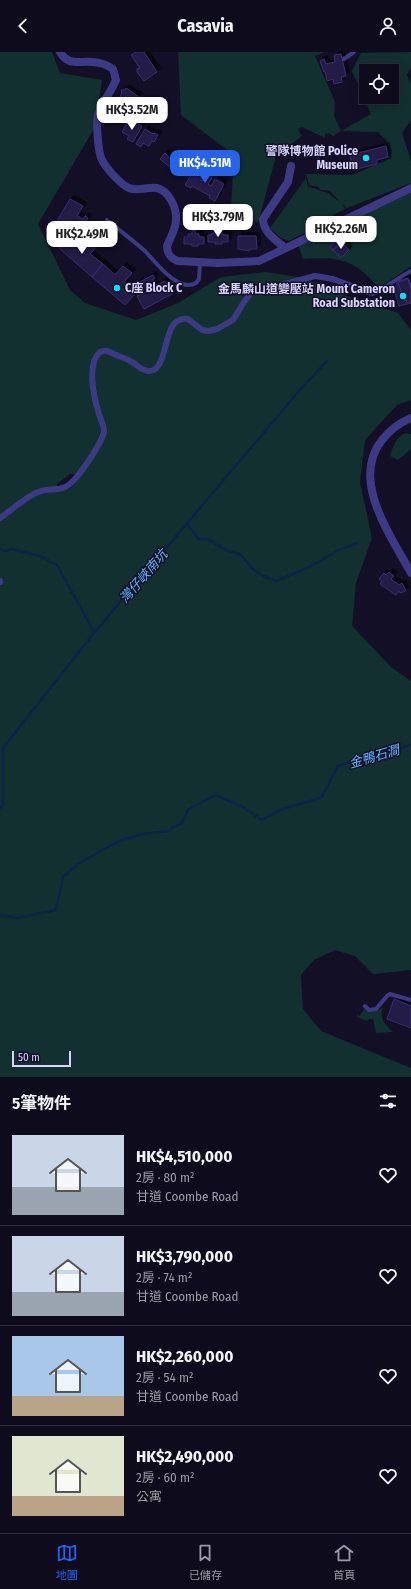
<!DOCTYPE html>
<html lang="zh-TW">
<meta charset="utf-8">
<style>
:root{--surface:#0e0b1c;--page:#171425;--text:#f1f3f6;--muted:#9b9ba3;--line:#2e2b3b;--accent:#2563eb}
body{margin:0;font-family:"Fira Sans Condensed","Noto Sans TC",sans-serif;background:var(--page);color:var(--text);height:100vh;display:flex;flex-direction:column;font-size:15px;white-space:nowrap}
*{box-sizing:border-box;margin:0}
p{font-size:13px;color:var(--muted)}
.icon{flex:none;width:22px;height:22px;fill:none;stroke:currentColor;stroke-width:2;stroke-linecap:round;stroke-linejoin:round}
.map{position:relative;height:1025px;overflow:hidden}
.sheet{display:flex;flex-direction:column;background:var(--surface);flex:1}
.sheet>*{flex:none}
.fabs{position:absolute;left:359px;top:12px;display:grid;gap:8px}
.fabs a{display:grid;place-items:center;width:40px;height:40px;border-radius:0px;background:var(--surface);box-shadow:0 2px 10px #0003,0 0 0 1px var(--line);font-size:20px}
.scale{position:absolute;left:12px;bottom:10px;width:59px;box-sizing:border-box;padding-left:4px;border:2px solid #d9d4ff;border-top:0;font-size:11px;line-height:14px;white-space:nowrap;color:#d9d4ff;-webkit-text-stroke:3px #130f26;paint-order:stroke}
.price{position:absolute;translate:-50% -34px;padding:0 9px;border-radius:8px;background:#fff;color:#222;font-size:13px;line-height:26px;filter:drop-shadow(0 1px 2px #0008)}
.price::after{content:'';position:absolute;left:50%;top:24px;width:12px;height:9px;margin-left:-6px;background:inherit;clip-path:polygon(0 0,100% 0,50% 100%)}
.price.on{background:var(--accent);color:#fff}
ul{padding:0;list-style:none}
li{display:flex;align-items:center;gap:12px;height:100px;padding:0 12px}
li+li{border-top:1px solid var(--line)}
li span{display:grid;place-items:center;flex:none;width:112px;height:80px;border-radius:0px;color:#555}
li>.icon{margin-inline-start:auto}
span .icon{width:48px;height:48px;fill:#fffc;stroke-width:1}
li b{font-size:17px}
h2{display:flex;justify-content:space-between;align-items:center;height:48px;padding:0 12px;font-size:17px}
header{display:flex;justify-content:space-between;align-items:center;height:52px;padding:0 12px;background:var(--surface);font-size:18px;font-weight:700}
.tab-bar{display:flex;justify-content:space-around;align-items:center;height:56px;border-top:1px solid var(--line);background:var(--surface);font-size:11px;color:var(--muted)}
.tab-bar a{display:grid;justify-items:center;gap:2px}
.tab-bar .on{color:var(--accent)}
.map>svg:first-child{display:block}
</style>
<header><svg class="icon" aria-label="back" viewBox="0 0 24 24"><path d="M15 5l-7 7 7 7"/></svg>Casavia<svg class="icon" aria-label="person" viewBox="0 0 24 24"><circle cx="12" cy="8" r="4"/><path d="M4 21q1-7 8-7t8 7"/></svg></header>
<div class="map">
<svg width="411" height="1025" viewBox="0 0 411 1025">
<defs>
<filter id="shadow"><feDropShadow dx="3.5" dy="-3.5" stdDeviation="0" flood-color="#0009"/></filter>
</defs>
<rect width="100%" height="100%" fill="#130f26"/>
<path fill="#12302f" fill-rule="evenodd" d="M0,0h52l8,21 42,7 -7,47 -57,97 32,66 15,13 51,17 42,-17 43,-26 45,-5 38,6 28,13 66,22 13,17v70l-14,5 -32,35 -5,42 12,56 -16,45 -4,43 39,41 20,14v289l-38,4 -18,-18 -20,-6 -21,10 -13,15 2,34 18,22 90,37v9h-411zM70,422h6l1,3c-4,13 -7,12 -20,14v-7z
M178,0h147l-10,4 20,46 -1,14 7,15 30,-17 -19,-43 9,-18 50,-1v15l-4,8 4,9v36l-9,13 9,28v22l-64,25 -5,-4 3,5 -17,9 -6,6 -33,17 -8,-3 -11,-10 36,-50 2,9c8,1 13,5 21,6l1,2 10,7 -10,-11 -9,-1 -3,-3 -9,-2 -3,-11 46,1 40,-17 -5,-17 -9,-9 -37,-1 -8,5 -4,-3 -4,1v4l-23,-11 -4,2 4,7 -26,20 -18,67 -27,-15 3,-53 -53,-40zM366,19h26v26h-26z
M411,140v74l-32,22c-24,-28 -39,-32 -76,-29l-5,-14z
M406,381l5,1v15l-13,11 -8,-4c3,-10 6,-19 16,-23z
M383,956c-4,11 2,16 10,24l-17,1 -3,-14h-4l-2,2 -10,-4v-2l3,1 4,-7c8,5 11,2 19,-1z"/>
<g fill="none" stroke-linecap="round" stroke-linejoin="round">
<path stroke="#0c2248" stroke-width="2.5" d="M187,472l12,15h8l19,11 14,4 13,15 10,7 14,5 36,-16 24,-14 20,-8
M0,497l5,2 7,-2 28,7 17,9 37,67
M0,756l3,-3v-57l91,-115 211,-249 22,-23
M0,863l18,3 38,-8 7,-33 15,-13 41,-23 23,-7 27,-3 4,-4 8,-3 8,-15 27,-14 27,12 19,13 20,-11 39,-11 17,-32 73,-21"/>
</g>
<path fill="#241b47" stroke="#3b2d73" filter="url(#shadow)" d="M136,0h8l13,20 -13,9 -7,-9v-3l3,-1 -9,-13z
M341,2l5,22 -5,1 1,5 -8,2 -1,-5 -6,2 -2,-10 -1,1 -4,-11 4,-2 2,5 9,-2 -1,-7z
M126,36l13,9 -2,2 -2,-1 -9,14 -5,-2 -5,5 -2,-2 2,-5 -2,-1 8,-14 -1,-3h4z
M134,69l8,5 -9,16 -6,-3 2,-3 -7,-4 5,-9 5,2z
M145,77l8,5 1,-1 4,2 -4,7 -2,-1 -3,5 -6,-3 -2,4 -5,-3z
M386,94l2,11 -11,3v4l-24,6 -3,-15z
M165,101l6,6 4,-5 8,7 -4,4 4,3 -5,6 -18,-15z
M195,116l9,5 -4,7 3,1 4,-6 5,3 -4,6 3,2 4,-7 9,5 -9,17 -6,-3 1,-2 -18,-10 -1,2 -6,-3z
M70,147l13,7 -6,10 6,3 2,-3 3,2 -9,15 -3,-2 2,-3 -6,-4 -5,10 -13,-8z
M216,177h4l3,6h5v7h-6v2h-7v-2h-7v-7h4v-2h4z
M195,178l1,4h3v3h5v7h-6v2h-6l-1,-2h-7v-7h4v-3h4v-3z
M69,184l13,10 8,-9 8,8 -8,9 13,10 -11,13 -33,-29z
M238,184h18l1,13h-6l-2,2 -11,-2z
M338,186l4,4 -9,8 -4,-3z
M342,190l7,8 -8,8 -8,-8z
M103,212l12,11 8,-9 9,7 -8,9 12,11 -11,12 -33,-28z
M153,223l2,3 -3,2 3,6 10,-5 7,13 -28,15 -7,-13 10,-5 -4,-6 -3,2 -2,-4z
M408,226l3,7v18l-12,3 -5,-16 4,-9z
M408,227l3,10v12l-4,2 -1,-3 -2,1 -6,-19z
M389,520l5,4 -3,3 8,6 3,-2 4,8 -6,2 -1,-2 -3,4 -16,-11 2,-3 -3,-2 5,-6 2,2z
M394,947l17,7v22l-24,-9z"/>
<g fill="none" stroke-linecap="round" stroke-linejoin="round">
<path stroke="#3d3a85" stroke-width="4" d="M344,7l10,-7
M107,168c13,11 27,21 39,32 10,11 33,41 50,31l3,-4 1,-17
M373,241c14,-5 25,-16 38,-22
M365,954l4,4 7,-1 11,-13 3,-2 21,6"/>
<path stroke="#3d3a85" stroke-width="6" d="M0,466c12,-8 24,-20 38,-26 9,-4 19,-1 27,-5 11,-4 36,-43 39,-55 0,-6 -3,-12 -5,-18 -5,-16 -13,-50 1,-62 6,-3 9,0 14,2 6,3 12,4 18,8 4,2 8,7 13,8 3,2 6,1 9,0 16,-11 8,-54 34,-51l14,11 6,1 9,-2 16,-9 11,-18 7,-9 64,-17 18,3 35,13 5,1
M0,529v1"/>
<path stroke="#3d3a85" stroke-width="8" d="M60,0c8,14 18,9 32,10 7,0 15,3 21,7l3,11c-5,12 -14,23 -18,35 -2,8 0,38 4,45 4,8 19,25 27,28 10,4 19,-2 28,0 12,3 20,20 19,32 0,9 -6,18 -9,26 0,8 3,12 11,15l40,2 41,-2 152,-73
M285,196c-9,-8 -22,-16 -22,-29l25,-37 3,-16
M411,366c-12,5 -21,12 -29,22 -32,40 9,96 29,133"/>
</g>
<g fill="#00e5ff" stroke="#130f26" stroke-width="1.5">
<circle cx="366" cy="106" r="4"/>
<circle cx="117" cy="236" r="4"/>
<circle cx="403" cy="244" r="4"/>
</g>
<g text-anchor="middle" stroke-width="3" stroke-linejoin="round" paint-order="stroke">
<g font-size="12" font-weight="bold" fill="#d9d4ff" stroke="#130f26" text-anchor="end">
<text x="358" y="103">警隊博物館 Police<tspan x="358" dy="14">Museum</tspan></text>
<text x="125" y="240" text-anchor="start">C座 Block C</text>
<text x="395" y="241">金馬麟山道變壓站 Mount Cameron<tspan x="395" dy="14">Road Substation</tspan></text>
</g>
<g font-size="13" font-style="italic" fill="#62b6ff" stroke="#130f26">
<text transform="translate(143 524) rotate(-49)" y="5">灣仔峽南坑</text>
<text transform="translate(374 704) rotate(-16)" y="5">金鴨石澗</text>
</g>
</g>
</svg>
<div class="fabs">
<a><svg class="icon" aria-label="locate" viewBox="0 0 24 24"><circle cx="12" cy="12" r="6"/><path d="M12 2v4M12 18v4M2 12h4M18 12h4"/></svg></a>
</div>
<div class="scale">50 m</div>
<b class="price" style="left:132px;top:79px">HK$3.52M</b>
<b class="price on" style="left:205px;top:132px">HK$4.51M</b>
<b class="price" style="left:218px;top:186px">HK$3.79M</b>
<b class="price" style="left:341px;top:198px">HK$2.26M</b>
<b class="price" style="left:82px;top:203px">HK$2.49M</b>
</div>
<section class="sheet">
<h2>5筆物件<svg class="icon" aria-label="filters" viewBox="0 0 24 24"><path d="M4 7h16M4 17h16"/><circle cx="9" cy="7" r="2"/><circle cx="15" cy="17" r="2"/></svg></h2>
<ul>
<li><span style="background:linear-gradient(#c9d6e8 65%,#9aa5b1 0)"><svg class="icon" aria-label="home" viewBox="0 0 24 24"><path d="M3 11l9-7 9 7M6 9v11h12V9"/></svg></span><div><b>HK$4,510,000</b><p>2房 · 80 m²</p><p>甘道 Coombe Road</p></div><svg class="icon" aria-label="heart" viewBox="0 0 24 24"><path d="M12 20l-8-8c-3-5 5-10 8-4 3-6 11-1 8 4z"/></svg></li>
<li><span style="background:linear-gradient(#c9d6e8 70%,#9aa5b1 0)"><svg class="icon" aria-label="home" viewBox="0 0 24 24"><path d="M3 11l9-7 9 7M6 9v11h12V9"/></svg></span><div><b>HK$3,790,000</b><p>2房 · 74 m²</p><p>甘道 Coombe Road</p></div><svg class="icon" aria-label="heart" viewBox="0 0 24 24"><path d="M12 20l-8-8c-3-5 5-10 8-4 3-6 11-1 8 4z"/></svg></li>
<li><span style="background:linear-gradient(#a9c7e8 75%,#b9a48a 0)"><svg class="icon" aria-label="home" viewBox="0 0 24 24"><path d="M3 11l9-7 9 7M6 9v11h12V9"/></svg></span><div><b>HK$2,260,000</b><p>2房 · 54 m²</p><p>甘道 Coombe Road</p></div><svg class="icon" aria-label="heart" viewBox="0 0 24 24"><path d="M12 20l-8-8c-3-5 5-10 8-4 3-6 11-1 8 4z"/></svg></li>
<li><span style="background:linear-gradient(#dfe7d0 75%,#b9a48a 0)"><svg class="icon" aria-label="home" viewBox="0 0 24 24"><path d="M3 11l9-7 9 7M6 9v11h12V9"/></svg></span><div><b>HK$2,490,000</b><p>2房 · 60 m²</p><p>公寓</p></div><svg class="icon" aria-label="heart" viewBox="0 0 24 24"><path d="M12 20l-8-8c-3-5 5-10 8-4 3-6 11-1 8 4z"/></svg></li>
</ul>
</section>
<nav class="tab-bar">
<a class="on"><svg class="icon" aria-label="map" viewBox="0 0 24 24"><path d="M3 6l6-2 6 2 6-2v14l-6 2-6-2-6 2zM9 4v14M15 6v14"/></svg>地圖</a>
<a><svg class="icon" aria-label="saved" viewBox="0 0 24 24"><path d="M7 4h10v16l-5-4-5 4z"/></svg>已儲存</a>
<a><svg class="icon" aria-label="home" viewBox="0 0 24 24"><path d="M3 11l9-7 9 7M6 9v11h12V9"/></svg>首頁</a>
</nav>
